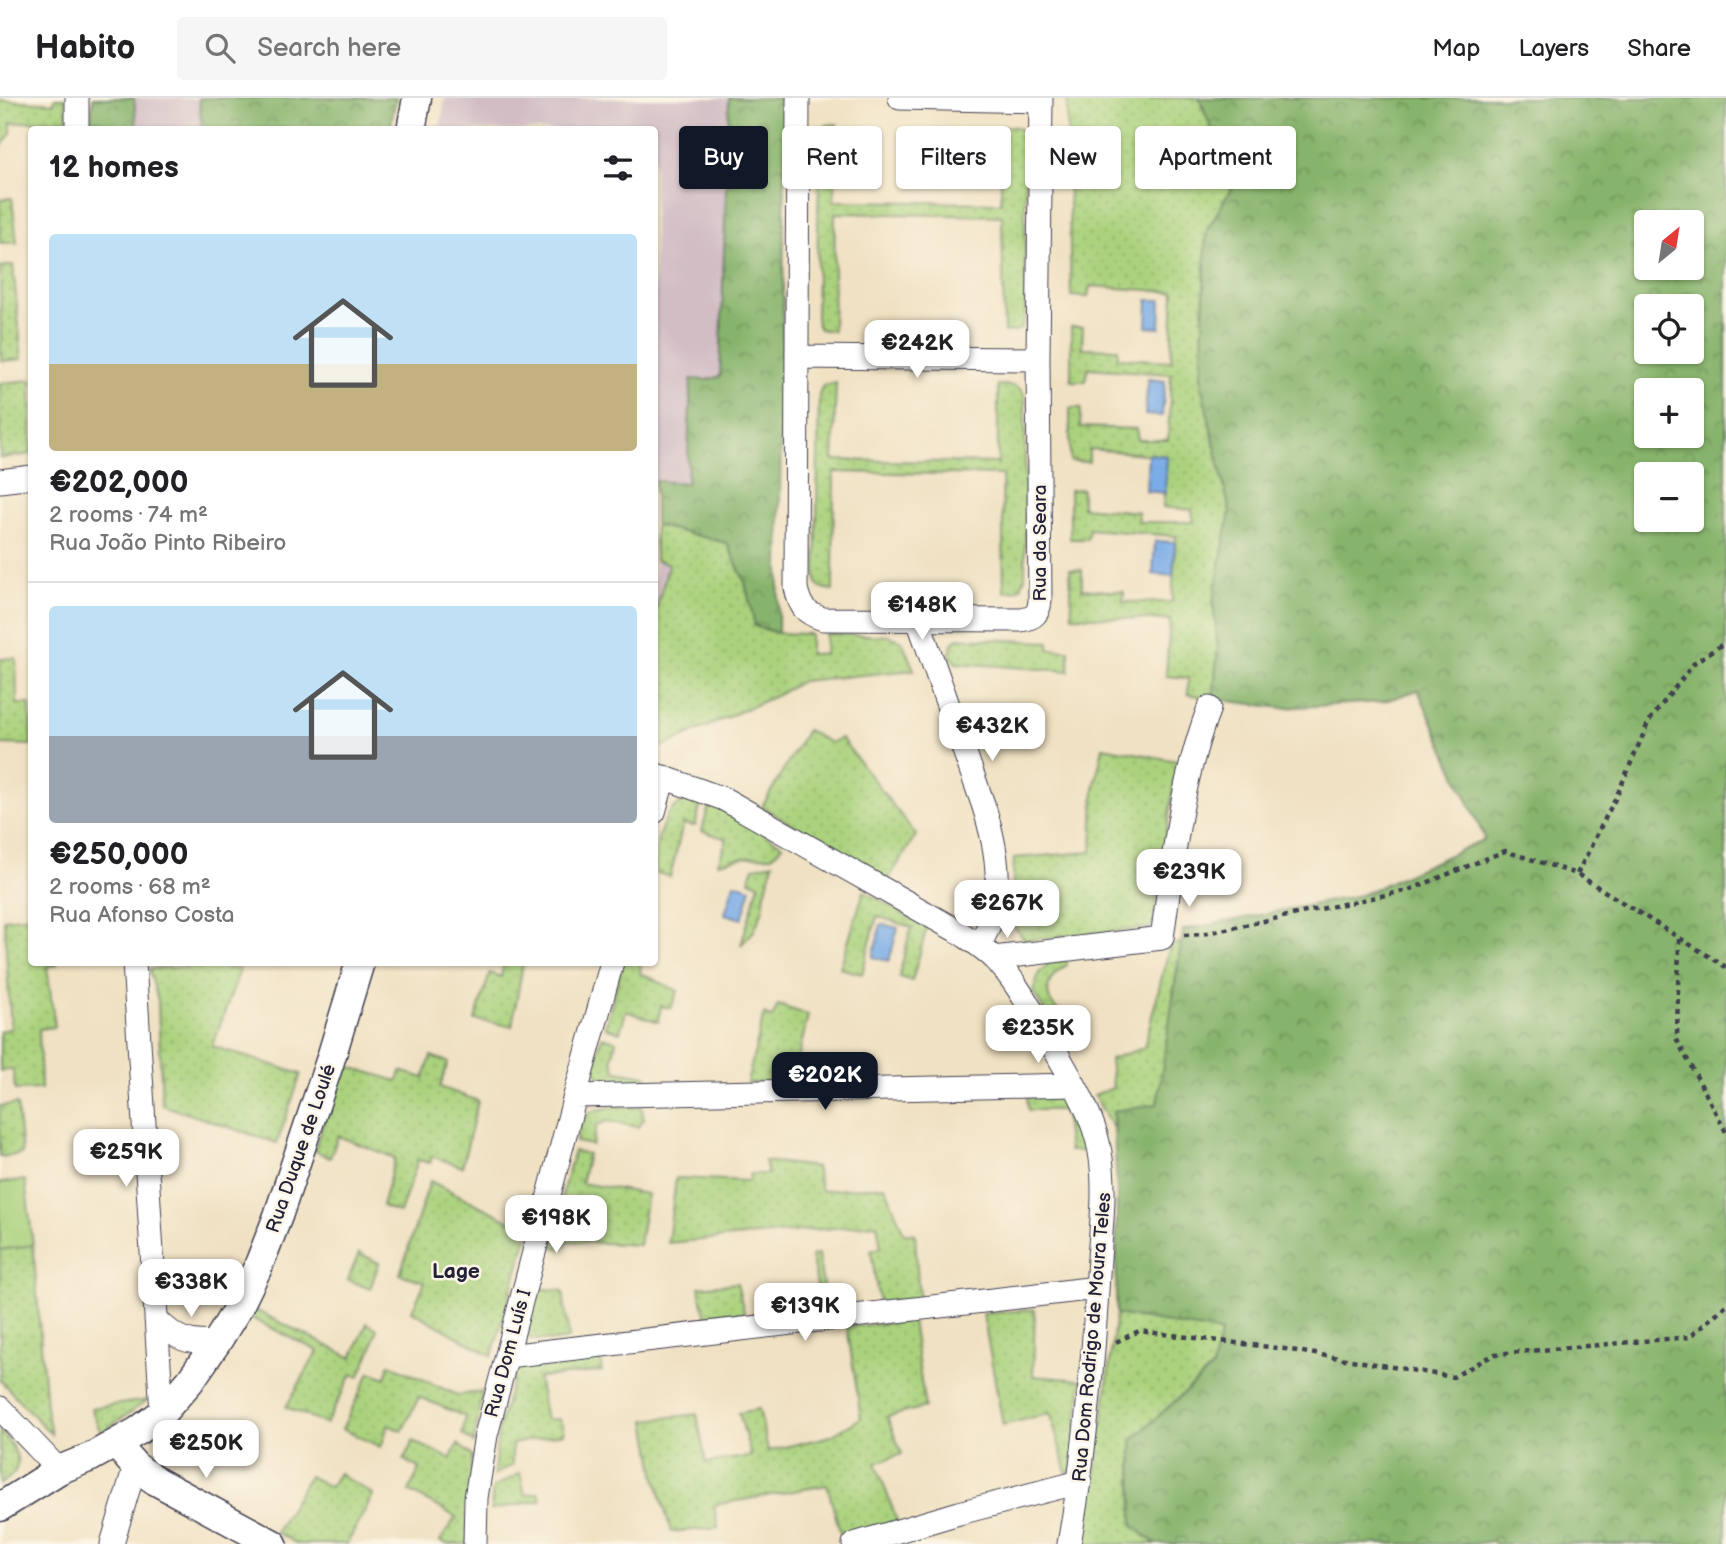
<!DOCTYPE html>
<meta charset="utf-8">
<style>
:root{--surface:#fff;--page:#f6f6f6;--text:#202124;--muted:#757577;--line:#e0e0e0;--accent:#111827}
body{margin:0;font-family:"Balsamiq Sans",sans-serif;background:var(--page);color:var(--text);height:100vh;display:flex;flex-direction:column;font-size:26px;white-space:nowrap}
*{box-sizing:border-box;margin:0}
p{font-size:23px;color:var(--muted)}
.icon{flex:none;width:38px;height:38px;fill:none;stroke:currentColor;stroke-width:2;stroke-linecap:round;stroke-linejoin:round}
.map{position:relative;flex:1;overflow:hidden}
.panel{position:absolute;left:28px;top:28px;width:630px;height:840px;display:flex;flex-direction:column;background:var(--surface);border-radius:7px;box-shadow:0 2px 5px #0004}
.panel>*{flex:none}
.banner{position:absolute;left:679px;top:28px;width:665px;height:63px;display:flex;gap:14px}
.needle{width:46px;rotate:30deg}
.fabs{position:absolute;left:1634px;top:112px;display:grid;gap:14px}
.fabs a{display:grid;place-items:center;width:70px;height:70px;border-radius:7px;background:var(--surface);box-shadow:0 2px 5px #0004;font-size:35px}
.price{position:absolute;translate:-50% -60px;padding:0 16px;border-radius:14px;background:#fff;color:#222;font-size:23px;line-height:46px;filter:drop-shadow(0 2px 4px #0008)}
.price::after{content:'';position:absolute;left:50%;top:42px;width:21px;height:16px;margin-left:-10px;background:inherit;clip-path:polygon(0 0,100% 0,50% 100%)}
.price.current{background:var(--accent);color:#fff}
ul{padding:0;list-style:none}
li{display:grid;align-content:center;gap:14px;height:371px;padding:0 21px}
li+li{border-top:2px solid var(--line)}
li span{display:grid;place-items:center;height:217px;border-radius:7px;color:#555}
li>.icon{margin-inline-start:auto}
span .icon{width:126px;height:126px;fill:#fffc;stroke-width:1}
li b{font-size:30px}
h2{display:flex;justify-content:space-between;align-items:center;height:84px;padding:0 21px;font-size:30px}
.tag{padding:0 24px;border-radius:7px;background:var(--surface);box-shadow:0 2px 5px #0004;font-size:24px;line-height:63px}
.tag.current{background:var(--accent);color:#fff}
header{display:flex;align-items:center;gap:42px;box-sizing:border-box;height:98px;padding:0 35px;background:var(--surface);border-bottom:2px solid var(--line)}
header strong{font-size:33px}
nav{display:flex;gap:38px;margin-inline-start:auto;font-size:24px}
.search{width:490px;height:63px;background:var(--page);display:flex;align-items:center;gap:18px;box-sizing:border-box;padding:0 24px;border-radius:7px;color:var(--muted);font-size:26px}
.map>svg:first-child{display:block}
</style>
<header>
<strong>Habito</strong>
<div class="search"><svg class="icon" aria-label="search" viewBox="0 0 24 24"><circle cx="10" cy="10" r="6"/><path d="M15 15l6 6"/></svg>Search here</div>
<nav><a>Map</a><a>Layers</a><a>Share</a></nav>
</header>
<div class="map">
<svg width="1726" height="1446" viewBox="0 0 1726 1446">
<defs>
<pattern id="grass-dots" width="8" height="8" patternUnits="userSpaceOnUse" patternTransform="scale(1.75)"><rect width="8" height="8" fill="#aad27d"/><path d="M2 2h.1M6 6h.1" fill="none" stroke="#92b46d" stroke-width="1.8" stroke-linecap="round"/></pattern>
<pattern id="forest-crowns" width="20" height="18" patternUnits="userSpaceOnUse" patternTransform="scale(1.75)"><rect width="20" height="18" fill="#87b46c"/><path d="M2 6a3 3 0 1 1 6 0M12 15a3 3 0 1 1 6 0" fill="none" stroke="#6e925a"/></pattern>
</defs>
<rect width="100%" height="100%" fill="#fcf5e5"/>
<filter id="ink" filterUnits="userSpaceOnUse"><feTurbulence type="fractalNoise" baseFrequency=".0143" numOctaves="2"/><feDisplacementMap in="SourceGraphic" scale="14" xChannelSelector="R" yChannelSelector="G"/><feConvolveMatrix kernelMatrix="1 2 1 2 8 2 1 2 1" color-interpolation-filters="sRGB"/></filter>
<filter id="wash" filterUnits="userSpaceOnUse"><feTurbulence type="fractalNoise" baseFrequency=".00686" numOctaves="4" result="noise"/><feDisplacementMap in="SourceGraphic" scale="28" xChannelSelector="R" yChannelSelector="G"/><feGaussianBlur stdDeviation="1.57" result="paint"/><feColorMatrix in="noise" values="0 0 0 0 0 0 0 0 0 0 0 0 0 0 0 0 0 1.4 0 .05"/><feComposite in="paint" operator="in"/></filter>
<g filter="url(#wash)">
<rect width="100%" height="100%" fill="#f0e1c2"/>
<path fill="#d2bdc5" d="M134,0h65l3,31h-65z
M445,0h341l-9,597 -122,55 -1,-620h-214z"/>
<path fill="url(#grass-dots)" stroke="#667a5c" stroke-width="2" d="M55,0h10l2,21 -56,4v10l-11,15v-48l54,3z
M1067,0h132l35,86 -28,48 -5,152 29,128 -17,90 5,45 -5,52 -25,-5v-16l-22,-2 4,-56 -98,-4 -2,-47 12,1v19l42,3 -1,10h49l4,-66 -87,-7 -2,10h-17v-49l12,-1v18l56,5 1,10h55l-2,-12 -29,-3 4,-51 -78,-7v13l-19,-1v-53h11l-1,19 56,2 2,11h30l3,-66 -83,-6 -2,13h-15v-54h12l-1,21 36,1v9l53,3 3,-69 -84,-6 -2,11 -17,-1z
M837,26l-3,77 167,2v-77c13,0 23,0 24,15v177l-4,10 -5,3 -12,1 -2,-116 -167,-3 -2,118 -13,-2 -3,-5 -1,-7 4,-183c2,-9 7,-10 17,-10z
M12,100l5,45h-17v-44z
M13,167l9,94 -21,2 -1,-94z
M31,282v74l-31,4v-75z
M836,285l-3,77 165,3v-78c13,0 26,-1 27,16v176l-4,10 -5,3 -12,2 -2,-117 -168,-3 -1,118 -13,-2 -3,-5 -1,-7 3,-182 4,-9z
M655,427l72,18 18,39 11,45 22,6 32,1v20h15l1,-20 64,2 12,5 12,29 -112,11 -25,14 -122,55v-136l14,-50 -14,-4z
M958,540l91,4v7l20,1v21l-113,-8 -6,-8 2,-12z
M16,560l1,46h13l1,41 -31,-1v-85z
M807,632l23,13 11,-5 75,97 -28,45 -126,-73z
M1103,649l74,14 -23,159 -4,8 -125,12 -12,-14 -1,-24 2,-44 78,-6 2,-63z
M690,702l11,3 -6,23 -12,-2 -13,53 -15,-5c-1,-18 4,-52 20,-65 4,-3 11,-5 15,-7z
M709,707l6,1 68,39 -11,11 -28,1 -26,6 9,-24 -25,-8z
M773,765l-8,30 -2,16 -9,22 -13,14 18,-61 -10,-4 5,-13z
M864,793l63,36 -15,54 -13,-4 12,-50 -34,-11 -15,58 -22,-6z
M31,818l1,46 25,1v2l-10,2 8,60 -16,2 2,60 -26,1 -2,-21 -13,2v-40l11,-2 -7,-110z
M1181,845l-23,161 -45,7 1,19 -20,-35 19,-7 -3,-29 34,-11 26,-103z
M1067,861v6c-13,7 -23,19 -17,35 2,5 9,11 12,15l-13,3 -16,-26 6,-19 11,-11z
M504,865h19l-11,63 -37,-6 15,-47 11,4z
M623,865h18l-1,10 38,18 -7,17 -10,-2 -3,16 -32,-11 -6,21 -15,-5z
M219,867l21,5 -28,76 89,28 -24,69 -115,-38 -4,-104 -9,-32z
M778,907l30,10 -15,67 -46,1 17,-69 8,4z
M602,939l14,4 -4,18 4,12 31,5 -3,8 -39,-1 -10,-11 1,-16z
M431,958l17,6 -8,25 38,14 -16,66 -30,-11 -2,7 -12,-3 -18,53 -18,-7 13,-48 -57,-22 -8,22 -16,-8 29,-85 55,16 3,-10 23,7z
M1027,999h35l13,10 17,44h-23l-5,-41h-36z
M17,1006l5,50 -22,3v-51z
M641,1008l3,13 -6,8 -31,-6 -10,4 -5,20 -16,-3 4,-15 10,-15 20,-5z
M574,1053l14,3 -7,29 66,11 -8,51 -71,-4 -5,8 -15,-3z
M765,1063l51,6 5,24 64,-5 19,47 11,1 4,65 -40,4 -8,-52 10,-4 -4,-23 -209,19 8,-65 73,3 1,-7h18z
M430,1083l99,49 -37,126 -80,-45 13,-29 -25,-8z
M33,1147l13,162 5,27 -51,-54v-130z
M359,1155l20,10 -9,26 -22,-9z
M818,1157l9,55 -33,3 -5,-21 29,-2 -7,-34z
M737,1185l9,36 -39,4 -8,-36z
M536,1190l27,3 6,48 -14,2 -25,-2 -5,-11z
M253,1211l99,49 15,-35 10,6 -5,19 -13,29 -7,-3 -26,50 -40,-17 32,-56 -69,-34z
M1035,1211l-2,67 49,4 -10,89 -4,7 -18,-63 -47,12 -20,-111z
M1116,1216l105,18 -9,36 -80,72 1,86 23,18h-75l15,-74z
M912,1223l13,86 -38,10 15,37 -26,9 21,58 -56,14 -14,-50 -113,20 4,23 -47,4 -15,-54 -10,-58 51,-6 9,49 45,-7 -12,-43 20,-4 9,42 63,-15 30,-18 -14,-91z
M600,1257l2,16 -64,7 8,42 14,-1 4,14 -52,11v21l-18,10 4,-45 18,-61 9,-4z
M389,1266l68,31 25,-3 -8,51 -12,-9 4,-17 -47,-20 -17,34 -14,-6 -7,22 -39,-18 28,-57 16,6z
M148,1302l-47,33 -10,-25z
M0,1333c17,19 29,37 0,53z
M413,1343l37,18 8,-15 14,12 -4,88h-21l-7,-3 16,-24 -47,-26 11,-23 -16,-8z
M339,1375l34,22 -26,49h-50l-21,-12 33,-56 21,11z
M520,1375l5,22 14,-2 2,7 -50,10 2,-22z"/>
<path fill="url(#forest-crowns)" stroke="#546b54" stroke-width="2" fill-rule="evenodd" d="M93,0h41l3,31h-47z
M199,0h197l-6,31 -188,1z
M729,0h57l-8,535 -23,-7 -10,-44 -18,-39 -72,-18v-44l32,2 4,-104 14,1 15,-3z
M1199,0h527v1446h-232l-2,-3 -16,3h-320l-23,-18 -1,-86 80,-72 9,-36 -105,-18 1,-122 -4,-81 44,-7 26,-174 178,-35 124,-56 -67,-149 -36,12 -100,6 -69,-9 5,-52 -5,-45 17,-90 -29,-128 5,-152 28,-48zM1647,124h45v46h-45zM1647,208h45v46h-45zM1647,292h45v46h-45zM1647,376h45v46h-45z"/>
<path fill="#aad27d" stroke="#667a5c" stroke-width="2" d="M25,1082l8,65 -33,5v-67z"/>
<path fill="#7aace6" stroke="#4e6790" stroke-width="2" d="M1148,202h13l-1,28 -13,-1z
M1148,281l17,2 -3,35 -17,-1z
M1148,356l19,2 -2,37 -19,-2z
M1155,443l20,1 -2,34 -20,-2z
M734,785l17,5 -9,31 -17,-5z
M881,826l17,4 -9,33 -16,-4z"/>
</g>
<g filter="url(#ink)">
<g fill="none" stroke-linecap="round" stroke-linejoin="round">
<g stroke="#413f4f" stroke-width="25">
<path id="minor" d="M77,0v32
M798,0l-2,490c4,19 9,25 27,31l198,1c13,-2 18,-6 19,-20l-2,-241 3,-261
M900,0l141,3
M797,259l241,2
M0,383l32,-4
M918,522l65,184c15,46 24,97 -4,141
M654,676l70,25 235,133c13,9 27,17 38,29 20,22 34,49 50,75 20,36 46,75 53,116 7,40 0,82 -2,122 -5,91 -13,181 -29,270
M654,714l10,-35
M994,860l168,-20c11,-78 19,-157 47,-230
M134,864l28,451
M575,998l499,-11
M156,1221c21,21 32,25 61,23
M507,1258l590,-68
M0,1310l59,62
M112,1446l23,-78
M475,1446l1,-46 10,-63 89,-339 37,-134
M854,1446l105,-31 121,-31"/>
</g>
<g stroke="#413f4f" stroke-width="31">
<path id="tertiary" d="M411,32l6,-32
M116,1346l19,22 21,15 117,63
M0,1409l59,-37 32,-13 47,-26 24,-18 28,-32 27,-39 22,-36 19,-39 20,-51 52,-155 30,-99"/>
</g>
<path stroke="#413f4f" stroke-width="4.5" stroke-dasharray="5 5" stroke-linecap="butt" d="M1577,776l41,-81 31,-72 46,-59 31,-20
M1184,837l19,-1 206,-44 96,-39 72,23 149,93
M1679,841l-2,101 49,92
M1116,1244l23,-11 146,18 168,28 42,-23 195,-17 36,-32"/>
<use href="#minor" stroke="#fff" stroke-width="23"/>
<use href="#tertiary" stroke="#fff" stroke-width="28"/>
</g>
</g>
<g text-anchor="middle" stroke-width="5" stroke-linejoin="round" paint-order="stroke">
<g font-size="19" fill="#22223b" stroke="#fcf5e5">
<text transform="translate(1039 445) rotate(-90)" y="7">Rua da Seara</text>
<text transform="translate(300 1050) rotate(-71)" y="7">Rua Duque de Loulé</text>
<text transform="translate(1091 1239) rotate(-85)" y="7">Rua Dom Rodrigo de Moura Teles</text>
<text transform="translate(507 1255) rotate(-75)" y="7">Rua Dom Luís I</text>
</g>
<g font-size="21" font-weight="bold" fill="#22223b" stroke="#fcf5e5">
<text x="456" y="1180">Lage</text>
</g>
</g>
</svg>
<div class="fabs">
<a><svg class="needle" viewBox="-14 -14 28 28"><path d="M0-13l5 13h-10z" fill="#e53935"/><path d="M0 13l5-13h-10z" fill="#757577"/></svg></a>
<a><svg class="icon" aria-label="locate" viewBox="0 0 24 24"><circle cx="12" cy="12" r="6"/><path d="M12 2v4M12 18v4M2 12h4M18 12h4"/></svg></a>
<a>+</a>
<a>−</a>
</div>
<b class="price" style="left:917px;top:282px">€242K</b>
<b class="price" style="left:922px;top:544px">€148K</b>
<b class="price" style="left:992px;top:665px">€432K</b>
<b class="price" style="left:1189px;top:811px">€239K</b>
<b class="price" style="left:1007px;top:842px">€267K</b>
<b class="price" style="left:1038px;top:967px">€235K</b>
<b class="price current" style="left:825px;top:1014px">€202K</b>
<b class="price" style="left:126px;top:1091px">€259K</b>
<b class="price" style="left:556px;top:1157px">€198K</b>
<b class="price" style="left:191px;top:1221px">€338K</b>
<b class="price" style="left:805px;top:1245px">€139K</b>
<b class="price" style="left:206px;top:1382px">€250K</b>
<div class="banner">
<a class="tag current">Buy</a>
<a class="tag">Rent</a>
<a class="tag">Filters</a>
<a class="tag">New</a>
<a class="tag">Apartment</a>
</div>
<section class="panel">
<h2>12 homes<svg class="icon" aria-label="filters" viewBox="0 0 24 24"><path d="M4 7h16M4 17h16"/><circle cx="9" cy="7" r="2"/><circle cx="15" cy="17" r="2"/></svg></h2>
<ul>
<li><span style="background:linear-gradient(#bfe0f5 60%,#c2b280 0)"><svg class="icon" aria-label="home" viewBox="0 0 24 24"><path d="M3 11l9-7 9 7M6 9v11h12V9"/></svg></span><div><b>€202,000</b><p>2 rooms · 74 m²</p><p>Rua João Pinto Ribeiro</p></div></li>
<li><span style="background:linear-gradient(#bfe0f5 60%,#9aa5b1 0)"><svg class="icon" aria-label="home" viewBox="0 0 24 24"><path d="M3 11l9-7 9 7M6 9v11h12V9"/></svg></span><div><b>€250,000</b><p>2 rooms · 68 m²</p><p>Rua Afonso Costa</p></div></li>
</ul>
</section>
</div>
